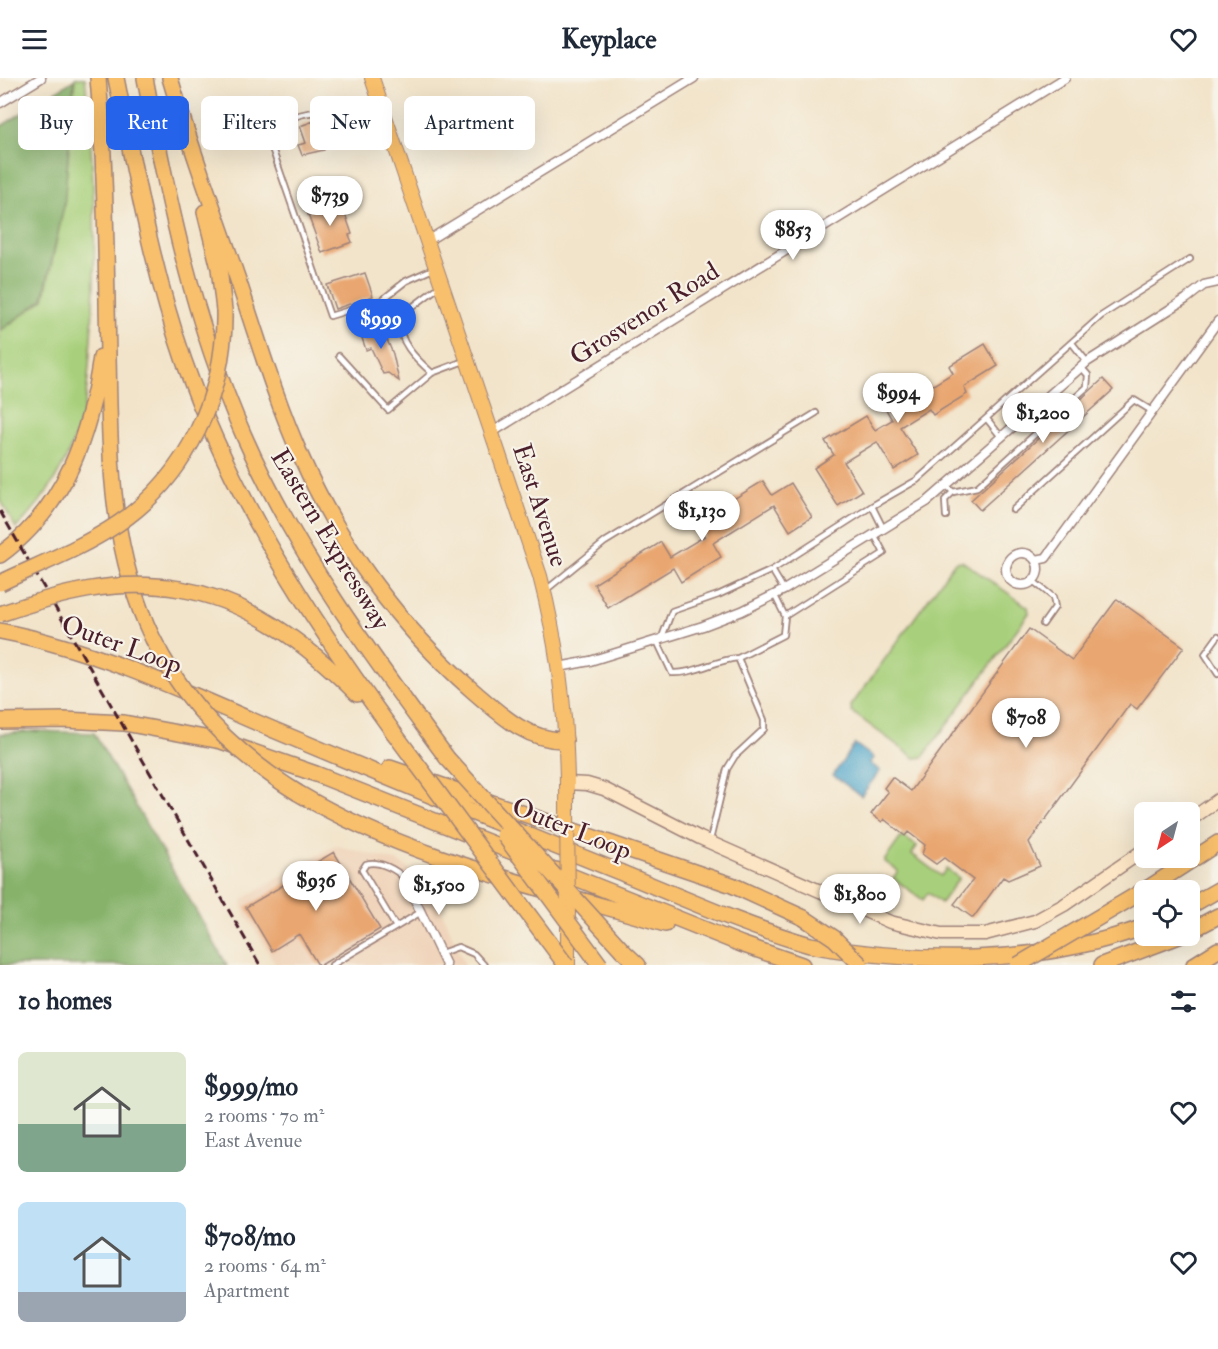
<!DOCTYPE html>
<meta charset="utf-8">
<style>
:root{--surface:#fff;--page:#f2f2f3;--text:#1f2937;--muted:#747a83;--accent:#2563eb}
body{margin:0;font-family:"IM FELL Double Pica",serif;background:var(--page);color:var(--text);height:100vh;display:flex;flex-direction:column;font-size:22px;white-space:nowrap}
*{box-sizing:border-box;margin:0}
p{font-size:20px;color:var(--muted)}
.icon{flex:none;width:33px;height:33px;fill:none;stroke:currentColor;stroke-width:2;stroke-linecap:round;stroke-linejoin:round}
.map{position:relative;height:887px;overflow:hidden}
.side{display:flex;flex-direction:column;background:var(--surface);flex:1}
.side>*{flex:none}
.banner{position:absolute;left:18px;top:18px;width:600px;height:54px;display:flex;gap:12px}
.needle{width:39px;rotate:216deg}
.controls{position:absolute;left:1134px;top:724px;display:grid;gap:12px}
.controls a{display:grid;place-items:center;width:66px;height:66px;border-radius:9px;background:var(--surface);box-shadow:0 6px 24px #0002;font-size:30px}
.price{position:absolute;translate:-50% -51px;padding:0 14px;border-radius:21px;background:#fff;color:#222;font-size:20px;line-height:39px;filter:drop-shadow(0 2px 3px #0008)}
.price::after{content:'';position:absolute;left:50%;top:36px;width:18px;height:14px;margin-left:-9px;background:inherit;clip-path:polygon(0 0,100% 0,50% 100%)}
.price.on{background:var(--accent);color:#fff}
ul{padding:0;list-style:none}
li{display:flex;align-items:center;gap:18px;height:150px;padding:0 18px}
li span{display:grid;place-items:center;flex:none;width:168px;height:120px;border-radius:9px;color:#555}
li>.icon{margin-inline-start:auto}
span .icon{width:72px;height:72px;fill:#fffc;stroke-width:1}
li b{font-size:26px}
h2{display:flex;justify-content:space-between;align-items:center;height:72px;padding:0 18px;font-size:26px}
.pill{padding:0 21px;border-radius:9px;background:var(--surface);box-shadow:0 6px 24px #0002;font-size:21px;line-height:54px}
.pill.on{background:var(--accent);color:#fff}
header{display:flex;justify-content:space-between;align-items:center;height:78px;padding:0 18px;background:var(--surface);font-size:27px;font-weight:700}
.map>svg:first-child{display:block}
</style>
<header><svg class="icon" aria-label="menu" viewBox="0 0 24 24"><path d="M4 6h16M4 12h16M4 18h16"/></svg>Keyplace<svg class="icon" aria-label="heart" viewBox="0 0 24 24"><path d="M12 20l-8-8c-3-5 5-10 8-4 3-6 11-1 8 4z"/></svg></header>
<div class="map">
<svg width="1218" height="887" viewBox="0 0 1218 887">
<rect width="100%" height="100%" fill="#f7f3e8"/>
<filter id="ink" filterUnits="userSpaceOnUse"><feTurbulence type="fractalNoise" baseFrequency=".0167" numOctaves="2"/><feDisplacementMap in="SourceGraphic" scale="12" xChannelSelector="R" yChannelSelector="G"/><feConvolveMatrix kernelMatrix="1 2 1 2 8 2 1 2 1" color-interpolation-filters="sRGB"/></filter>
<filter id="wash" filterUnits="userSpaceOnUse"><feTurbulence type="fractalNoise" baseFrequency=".008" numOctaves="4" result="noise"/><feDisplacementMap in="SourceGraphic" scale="24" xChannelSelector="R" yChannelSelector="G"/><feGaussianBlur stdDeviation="1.35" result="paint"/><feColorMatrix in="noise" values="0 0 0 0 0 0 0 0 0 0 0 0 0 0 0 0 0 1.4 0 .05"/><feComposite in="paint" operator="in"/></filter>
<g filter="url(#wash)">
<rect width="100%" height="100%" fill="#f2e4ca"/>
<path fill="#f0d5bc" d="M335,767l61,16 12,7 32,39 25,58h-189l-34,-57 1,-9z"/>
<path fill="#a8d07b" stroke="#797853" stroke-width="1.5" d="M75,0h10c9,86 13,174 6,260 -2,27 -3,55 -10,81 -12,41 -34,79 -65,109l-16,-29v-168l44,-32 20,-93z
M962,483l66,46 1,6 -106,144 -8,1 -63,-46 -1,-6 104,-144z
M902,758l15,10 -5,8 29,22 5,-7 13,9 -18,25 -13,-10 -5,7 -30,-22 5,-7 -14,-10z"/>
<path fill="#86b26b" stroke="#68684b" stroke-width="1.5" d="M74,2l-10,126 -21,93 -43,32v-204z
M36,653l58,2 133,232h-227v-231z"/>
<path fill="#4ca4c9" stroke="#4b627a" stroke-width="1.5" d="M855,666l19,14 -4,5 10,8 -19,25 -28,-21z"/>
<g id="blocks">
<path fill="#e9a670" d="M314,43l10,29 -22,5 -4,-10 8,-2 -6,-17z
M337,123l3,8 3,-1 9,26 -3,1 3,7 -30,11 -15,-41z
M365,195l8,23 -38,13 -8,-24z
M381,247l12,29 6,27 -11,-8 -5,1 -12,-26 -5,2 -4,-12 5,-2 -2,-5z
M985,266l13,22 -34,21 3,7 -34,21 -4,-6 -29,18 18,28 -24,15 -17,-28 -33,20 18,29 -24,15 -24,-38 20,-13 -9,-14 41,-25 9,14 17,-10 -9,-16 34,-20 5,8 31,-19 -4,-7z
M1103,301l10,11 -133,120 -9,-10z
M763,403l9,14 19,-12 21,34 -22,14 -16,-26 -61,38 8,14 -40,25 -8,-14 -65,40 -14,-24 67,-42 9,15 35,-21 -9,-14z
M1117,521l67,48 -47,62 -7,-5 -101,138 11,24 -32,14 -5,-3 -30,41 -19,-14 19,-24 -29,-22 -8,6 -14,-10 3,-9 -17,-13 -3,4 -21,-17 -2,3 -11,-8 17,-22 -4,-4 8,-11 19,14 118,-162 43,31z
M334,774l46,77 -59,36h-3l-19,-31 -27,17 -26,-44 48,-28 -2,-2z"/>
</g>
</g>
<g filter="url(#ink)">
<use href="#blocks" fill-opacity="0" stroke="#9e827a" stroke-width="1.5"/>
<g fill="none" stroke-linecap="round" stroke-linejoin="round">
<g stroke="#9e827a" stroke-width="8">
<path id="lane" d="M378,26c-35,13 -82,-4 -107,31l2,16 57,165 52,-16 24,-19 27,-12
M1072,265l15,19
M339,278l49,54 44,-37 32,-12
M432,295c-17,-15 -34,-31 -33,-56l41,-31
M987,341l15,19
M947,408l6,6 24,-5 110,-100 1,-12 -7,-8
M872,428l45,-26 184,-164 89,-57
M1013,432l121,-110 18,11
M946,438l-1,-16 8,-8
M772,492l12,20
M1033,503l20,16 2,10 -12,17
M546,512l59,-48 211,-129
M774,516l11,22
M1218,558l-13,18 13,20
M662,559l10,-26 46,-16 54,-25 100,-64 11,22
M657,563l15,32c22,1 44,-13 66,-15
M710,762l17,-71 8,-13 29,-27v-9l-26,-62 45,-23 2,-19 99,-63 -10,-19
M405,801c-8,-9 -26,-19 -39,-15l-4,6 34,57 25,-15
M441,875l17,-6 16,7 10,11
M332,887l64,-38"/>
</g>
<g stroke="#9e827a" stroke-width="11">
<path id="street" d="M0,25l41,-25
M427,163l267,-163
M491,355l574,-355
M1006 491a16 16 0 1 1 32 0a16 16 0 1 1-32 0Z
M1036,482l10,-2 172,-237
M559,589l31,-6 113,-35 39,-15 42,-21 144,-89 159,-139 99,-63 18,-14 14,-3
M405,801l41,86"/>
</g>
<g stroke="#9e827a" stroke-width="15">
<path id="secondary" d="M567,705l20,1 17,5 96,49 190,84 51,12h44l50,-13 29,-16 80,-55
M1190,742l28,-20"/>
</g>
<g stroke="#9e827a" stroke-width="16">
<path id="primary" d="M372,0l168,498c20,76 28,153 27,231
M568,838v49"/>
</g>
<g stroke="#9e827a" stroke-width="18">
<path id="highway" d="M98,0c8,92 8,184 10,277 2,98 1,194 45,284
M116,0c19,95 36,191 68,283 48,137 125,255 210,372
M145,0c23,123 48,243 99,358 52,118 127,219 203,322
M170,0c20,68 45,135 68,202 20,60 38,121 64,179 39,88 98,168 170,231 28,24 55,51 93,50
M205,134l14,56 5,42
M0,477c66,-48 90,-121 101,-198
M180,511c71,12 127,55 177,105
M0,553c95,18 186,61 274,99 114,48 228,95 343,141 64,26 127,55 193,74 110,20 229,20 334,-18
M0,643l64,-1 60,3 97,18 95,33 207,82
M390,690l342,117 72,33
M298,715c112,67 243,94 367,131
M556,792l185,74 61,21
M1150,809l68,-44
M1190,828l28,-16
M1190,853l28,-15
M623,873l15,14
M1102,887l77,-29
M1194,887l24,-15"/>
</g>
<use href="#lane" stroke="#fff" stroke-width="4.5"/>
<use href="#street" stroke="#fff" stroke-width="8"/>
<use href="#secondary" stroke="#fce5c4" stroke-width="12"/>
<use href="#primary" stroke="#f8bf6c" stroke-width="14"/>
<use href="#highway" stroke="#f8bf6c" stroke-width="15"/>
<path stroke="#4a1f2b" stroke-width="3" stroke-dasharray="9 4.5" stroke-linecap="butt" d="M0,433l260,454"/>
<g stroke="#9e827a" stroke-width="16" stroke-linecap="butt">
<path id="primary-bridge" d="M567,729l1,108"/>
</g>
<g stroke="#9e827a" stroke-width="18" stroke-linecap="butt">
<path id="highway-bridge" d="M0,505c40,-19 82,-35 119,-60 69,-47 107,-131 105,-213
M0,536c60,-21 116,-36 180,-25
M153,561c32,65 84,116 145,154
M394,655l172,232
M447,680l176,193
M504,757l96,130
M804,840l30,20 27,27
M1018,887l132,-78"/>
</g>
<use href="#primary-bridge" stroke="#f8bf6c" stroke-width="14"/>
<use href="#highway-bridge" stroke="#f8bf6c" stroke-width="15"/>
</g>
</g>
<g text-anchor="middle" stroke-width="4.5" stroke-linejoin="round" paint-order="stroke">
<g font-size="26" fill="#4a1f2b" stroke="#f7f3e8">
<text transform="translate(644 235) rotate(-32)" y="9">Grosvenor Road</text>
<text transform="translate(541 427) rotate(72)" y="9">East Avenue</text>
<text transform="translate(331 461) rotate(59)" y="9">Eastern Expressway</text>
<text transform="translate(122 566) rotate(20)" y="9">Outer Loop</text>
<text transform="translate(572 750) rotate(22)" y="9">Outer Loop</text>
</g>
</g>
</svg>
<div class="controls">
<a><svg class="needle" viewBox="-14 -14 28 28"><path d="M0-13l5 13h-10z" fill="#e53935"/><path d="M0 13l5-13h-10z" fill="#747a83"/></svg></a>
<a><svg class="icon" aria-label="locate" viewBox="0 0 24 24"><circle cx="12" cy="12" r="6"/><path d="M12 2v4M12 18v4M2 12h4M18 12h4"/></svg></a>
</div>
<b class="price" style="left:330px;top:149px">$739</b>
<b class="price" style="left:793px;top:183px">$853</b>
<b class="price on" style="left:381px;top:272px">$999</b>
<b class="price" style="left:898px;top:346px">$994</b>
<b class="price" style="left:1043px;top:366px">$1,200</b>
<b class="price" style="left:702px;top:464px">$1,130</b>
<b class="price" style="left:1026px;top:671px">$708</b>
<b class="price" style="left:316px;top:834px">$936</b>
<b class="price" style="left:439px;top:838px">$1,500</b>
<b class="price" style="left:860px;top:847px">$1,800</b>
<div class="banner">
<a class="pill">Buy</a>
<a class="pill on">Rent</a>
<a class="pill">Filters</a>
<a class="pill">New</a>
<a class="pill">Apartment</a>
</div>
</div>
<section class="side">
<h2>10 homes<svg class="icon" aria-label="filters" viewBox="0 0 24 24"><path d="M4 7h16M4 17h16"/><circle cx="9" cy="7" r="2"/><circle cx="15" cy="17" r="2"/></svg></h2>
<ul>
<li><span style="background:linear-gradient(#dfe7d0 60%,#7fa58c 0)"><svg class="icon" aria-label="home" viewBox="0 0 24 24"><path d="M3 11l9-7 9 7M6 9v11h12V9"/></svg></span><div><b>$999/mo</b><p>2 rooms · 70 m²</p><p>East Avenue</p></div><svg class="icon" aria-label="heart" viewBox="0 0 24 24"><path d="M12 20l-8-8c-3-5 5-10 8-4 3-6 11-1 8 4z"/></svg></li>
<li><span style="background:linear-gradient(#bfe0f5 75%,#9aa5b1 0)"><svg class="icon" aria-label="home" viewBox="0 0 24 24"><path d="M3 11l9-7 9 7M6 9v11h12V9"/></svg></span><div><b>$708/mo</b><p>2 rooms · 64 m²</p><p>Apartment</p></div><svg class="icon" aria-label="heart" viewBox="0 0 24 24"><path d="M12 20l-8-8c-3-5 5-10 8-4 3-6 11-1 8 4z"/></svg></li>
</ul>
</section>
